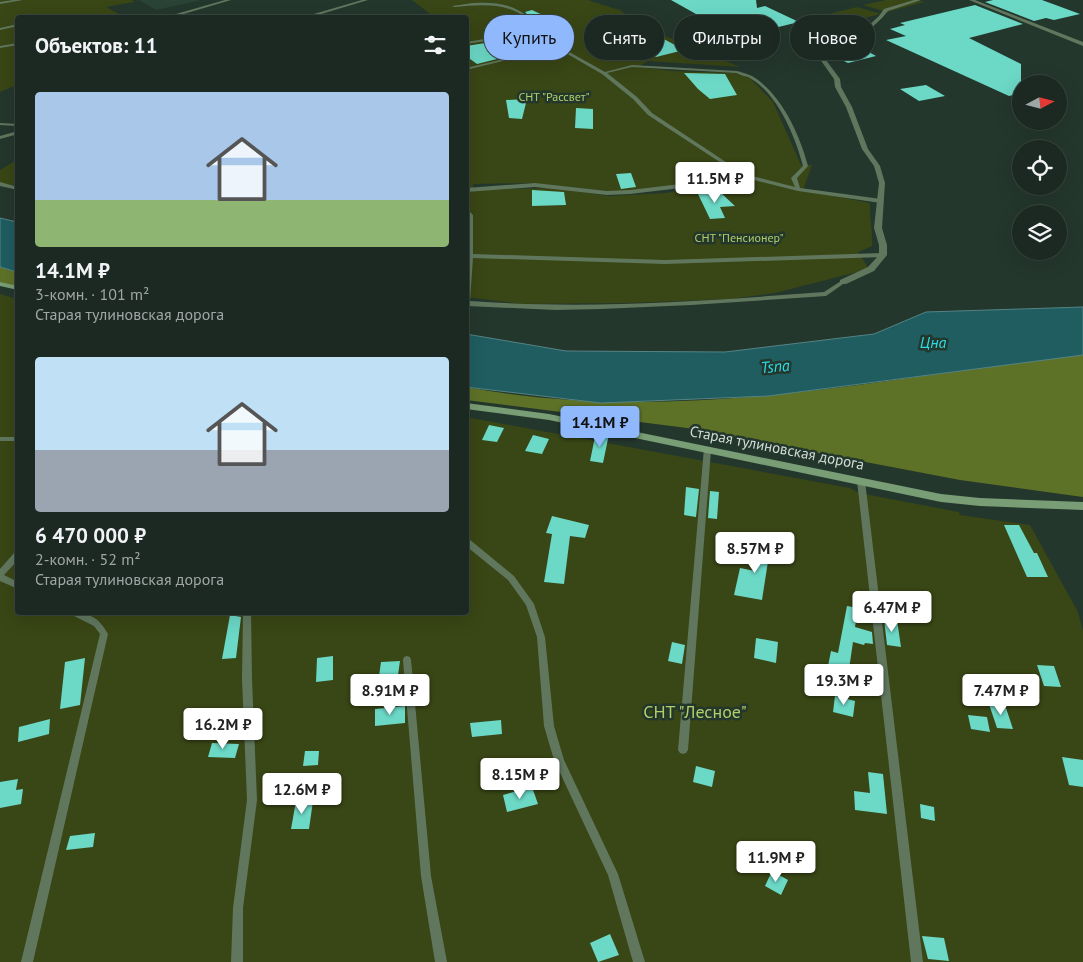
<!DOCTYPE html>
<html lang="ru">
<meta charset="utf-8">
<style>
:root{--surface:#1b2922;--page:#24312a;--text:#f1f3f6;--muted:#a0a6a5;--line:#394540;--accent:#8fb8fd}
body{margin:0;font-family:"PT Sans",sans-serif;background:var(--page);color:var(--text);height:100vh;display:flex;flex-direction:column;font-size:19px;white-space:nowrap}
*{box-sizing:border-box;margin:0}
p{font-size:16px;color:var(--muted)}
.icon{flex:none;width:28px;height:28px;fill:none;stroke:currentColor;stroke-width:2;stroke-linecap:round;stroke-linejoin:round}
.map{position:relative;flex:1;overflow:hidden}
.drawer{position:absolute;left:15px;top:15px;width:454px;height:600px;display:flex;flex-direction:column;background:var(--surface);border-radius:5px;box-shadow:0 5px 20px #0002,0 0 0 1px var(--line)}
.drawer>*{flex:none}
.guide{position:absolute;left:484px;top:15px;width:475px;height:45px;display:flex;gap:10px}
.needle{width:32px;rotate:83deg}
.tools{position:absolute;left:1012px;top:75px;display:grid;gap:10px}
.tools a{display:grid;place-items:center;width:55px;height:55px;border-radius:50%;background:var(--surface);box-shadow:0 5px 20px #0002,0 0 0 1px var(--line);font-size:25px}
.price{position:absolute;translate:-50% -42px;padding:0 11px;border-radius:5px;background:#fff;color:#222;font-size:16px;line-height:32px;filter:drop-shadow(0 1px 2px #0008)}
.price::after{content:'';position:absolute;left:50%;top:30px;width:15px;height:11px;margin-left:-8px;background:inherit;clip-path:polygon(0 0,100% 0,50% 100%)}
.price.on{background:var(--accent);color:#111}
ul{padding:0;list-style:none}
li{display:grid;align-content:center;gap:10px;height:265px;padding:0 20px}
li span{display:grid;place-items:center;height:155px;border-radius:5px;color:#555}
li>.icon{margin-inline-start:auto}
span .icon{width:90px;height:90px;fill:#fffc;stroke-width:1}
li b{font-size:21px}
h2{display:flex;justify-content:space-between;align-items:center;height:60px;padding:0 20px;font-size:21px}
.chip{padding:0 18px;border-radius:22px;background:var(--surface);box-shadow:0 5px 20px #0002,0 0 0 1px var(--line);font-size:18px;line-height:45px}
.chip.on{background:var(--accent);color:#111}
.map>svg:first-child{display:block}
</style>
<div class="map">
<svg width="1083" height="962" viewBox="0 0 1083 962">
<rect width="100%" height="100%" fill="#24372d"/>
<path fill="#294336" d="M139,0h62l-45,10z"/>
<path fill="#394615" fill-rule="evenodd" d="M0,0h132l2,2 -28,5 18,10 -106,1 -1,67 -17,7z
M412,0h176l31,10 37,22 84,35 -92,-6 -10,6 34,4 63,2 15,5 23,24 28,63h11l-9,25 67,13c-1,14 3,28 2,43l-14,6 11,17 -94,24 -45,6 -102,4 -107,1 -55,-7v-279l-32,-1zM732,175l7,3 -73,15 -57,3 -57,-8 -79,2v-6l59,-1 84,9 63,-7z
M886,0h32l6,2 -37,10 -24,-7z
M857,7l24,7 -47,11h-6l-15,-7z
M17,160v26l-17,-3v-13z
M0,294l17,5 1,313h448v-195l384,71 9,5 100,19 1,3 70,10 48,87 5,19v331h-1083z"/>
<path fill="#5e7227" d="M0,267l17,5v17l-17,-5z
M1070,355h13v142l-123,-17 -273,-52 -221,-28v-13c200,38 406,-6 604,-32z"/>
<path fill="#1f5d61" stroke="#558384" d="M0,218l17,4v50l-17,-5z
M1083,307v48l-315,41 -167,7 -135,-16v-53l100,17 159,1 149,-18 52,-22z"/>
<path fill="#6cd8c6" d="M671,0h85l1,8 8,-2 34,16 -62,15z
M993,0h49l38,14 -26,6 -8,-2 -12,3 -49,-19z
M975,5l48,19 -54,14 52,26v29l-12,3 -123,-56 20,-4 -16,-7 15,-4 -5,-2z
M532,10l42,20 -21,11 -30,-17 5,-9 -3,-3z
M662,38l22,12 -28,7 -9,-5v-8z
M492,42l21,13 -36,9 -11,-8v-10z
M860,47l16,9 -28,7 -18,-9z
M684,73l41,1 12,21 -27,4 -12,-10z
M926,85l19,11 -26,5 -19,-12z
M527,99l-5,20 -13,-1 -3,-18z
M576,108l17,1v20l-18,-1z
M631,173l5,14 -15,2 -5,-15z
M532,190l32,2 2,13 -34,1z
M720,192l15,14 -15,1 5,11 -15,1 -12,-25z
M489,425l15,3 -7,14 -15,-2z
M596,432l13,2 -6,29 -13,-2z
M533,435l16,4 -7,15 -17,-3z
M686,487l13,2 -3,28 -12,-2z
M710,491l9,1 -2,27 -9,-1z
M552,516l37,9 -4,13 -15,-2 -6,48 -20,-2 8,-48 -6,-1z
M1004,525h15l15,28h3l11,24h-21z
M757,540l14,2 -9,58 -28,-5 6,-27 15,3z
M847,606l11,2 -3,19 17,5 1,12 -8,-1 -1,2 -11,-3 -5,34 -21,-5 4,-20 7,2z
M230,615l11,2 -5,41 -14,1z
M884,619l13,1 4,27 -14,-2z
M756,638l22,4 -2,21 -22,-5z
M672,642l13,3 -3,19 -14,-3z
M333,656v24l-17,2 1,-24z
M85,658l-5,47 -20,4 5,-47z
M400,661l-2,14 -19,1 2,-14z
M1037,665l17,1 7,21 -17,-1z
M835,696l20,5 -2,16 -20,-5z
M989,704l16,1 8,24 -16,-1z
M405,706v17l-30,3v-17z
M968,715l19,2 3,15 -19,-3z
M50,719l-1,15 -31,8 1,-15z
M501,720l1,14 -30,3 -2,-14z
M212,743l27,1 -4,14 -27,-1z
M305,751h14l-1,14 -15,1z
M1062,757l21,3v27l-14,-2z
M696,766l19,5 -3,16 -19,-5z
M868,772l15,2 4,40 -32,-4 -1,-19 16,2z
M18,779l-2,11 7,-1 -2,15 -21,4v-26z
M532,787l6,17 -31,8 -4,-17z
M296,801h17l-4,28h-18z
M920,804l14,3 1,14 -14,-3z
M95,833l-2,14 -27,3 4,-14z
M772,871l16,9 -7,15 -16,-9z
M610,934l9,21 -21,7 -8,-19z
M922,936l22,2 5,23 -21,-2z"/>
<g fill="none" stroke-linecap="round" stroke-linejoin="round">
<path fill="#60775e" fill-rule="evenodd" d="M13,0h10l-23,4v-2z
M225,0h6l-61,18h-8z
M362,0h6l-60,18h-8z
M473,3c19,-1 37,0 53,12l-5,10 84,47 27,-7 105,6c5,1 10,3 15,5 29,17 48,59 56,90l-11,12 3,10 81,11 3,2 -3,2 -83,-12 -56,-14 -36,8 -76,9 -23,1 -72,-8 -69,5v-4l69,-5 72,8 23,-1 76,-9 32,-7 -90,-59 -15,-16 -31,-25 -45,-26 -91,22v-2l88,-21 -21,-13 -67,10v-2l63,-10 -12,-7 5,-10c-21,-13 -44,-10 -68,-8l-2,-1zM632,67l104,6c4,2 8,3 12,4 29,15 47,59 55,89l-12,12 4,9 -51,-13 -92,-61 -15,-16 -30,-24z
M18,24v2l-18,4v-2z
M18,43v2l-18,3v-2z
M0,123l18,1v2l-18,-1z
M18,131v3l-18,5v-3z
M0,182l18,5v3l-18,-4z
M466,208l7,7v39l192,6 218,-7 3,2 -3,2 -218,7 -192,-6 -3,43c120,9 235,0 354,-9l17,-11 2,-1 3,2 -20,14 -135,9 -90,4 -45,1 -89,-4v-91z
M0,437h18v4h-18z
M704,448h6l1,2 -23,300 -2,3 -3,1 -3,-1 -2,-3z
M861,478l4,3 58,481h-12l-54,-481z
M466,538l3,1 45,37 20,28 11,33 9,89 10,34 54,114 27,88h-12l-25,-87 -54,-115 -10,-34 -7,-89 -11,-32 -18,-25 -42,-34z
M18,551v9l-14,15 14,7v7l-18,-8v-12l15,-17z
M69,612c19,0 30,5 39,22l-75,328h-12l79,-328 -6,-8 -24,-12z
M243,612h8l1,67 5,121 -14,108v54h-12l2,-54 14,-108 -5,-121z
M407,656l3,1 1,3 20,216 16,86h-12l-14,-86 -18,-216 1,-3z"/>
<path fill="#60775e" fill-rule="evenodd" d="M914,0h7l-33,11 -6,7 -15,14 -18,11 -26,13 17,23 1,8 11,20 16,42 12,17 5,17 -3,45 5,17v10l-13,16 -28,13h-6v-4l28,-13 11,-12v-10l-5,-17 5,-45 -5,-17 -12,-17 -16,-42 -11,-20 -1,-8 -17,-24 47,-25 15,-14 5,-7z
M969,0h6l108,42v4z"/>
<path fill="#799d75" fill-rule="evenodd" d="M0,282l18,4v4l-18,-4z
M466,403l83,11 392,80 39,4 103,4v8l-103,-4 -39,-4 -392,-82 -83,-11z"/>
</g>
<g text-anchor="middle" stroke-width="5" stroke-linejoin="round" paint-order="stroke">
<g font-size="12" fill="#b0ce68" stroke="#24372d">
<text x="554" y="101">СНТ "Рассвет"</text>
<text x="739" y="242">СНТ "Пенсионер"</text>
</g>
<g font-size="15" fill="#d2ddd7" stroke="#24372d">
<text transform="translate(777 448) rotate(11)" y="5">Старая тулиновская дорога</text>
</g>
<g font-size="16" font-style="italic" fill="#2adde8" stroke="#24372d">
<text x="933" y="348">Цна</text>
<text transform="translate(775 366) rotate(-5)" y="6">Tsna</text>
</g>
<g font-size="18" fill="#b0ce68" stroke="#24372d">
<text x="695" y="718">СНТ "Лесное"</text>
</g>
</g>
</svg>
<div class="tools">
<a><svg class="needle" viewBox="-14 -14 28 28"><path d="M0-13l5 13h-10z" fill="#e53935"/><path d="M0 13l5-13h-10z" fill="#a0a6a5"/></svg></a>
<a><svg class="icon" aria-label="locate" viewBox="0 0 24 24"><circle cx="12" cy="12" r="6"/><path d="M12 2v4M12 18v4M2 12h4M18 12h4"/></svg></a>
<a><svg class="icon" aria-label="layers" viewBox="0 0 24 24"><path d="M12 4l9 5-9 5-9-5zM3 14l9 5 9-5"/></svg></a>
</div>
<b class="price" style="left:715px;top:204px">11.5M ₽</b>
<b class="price on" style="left:600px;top:448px">14.1M ₽</b>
<b class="price" style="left:755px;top:574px">8.57M ₽</b>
<b class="price" style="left:892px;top:633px">6.47M ₽</b>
<b class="price" style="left:844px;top:706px">19.3M ₽</b>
<b class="price" style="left:390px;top:716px">8.91M ₽</b>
<b class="price" style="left:1001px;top:716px">7.47M ₽</b>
<b class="price" style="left:223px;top:750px">16.2M ₽</b>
<b class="price" style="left:520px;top:800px">8.15M ₽</b>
<b class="price" style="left:302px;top:815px">12.6M ₽</b>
<b class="price" style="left:776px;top:883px">11.9M ₽</b>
<div class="guide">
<a class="chip on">Купить</a>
<a class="chip">Снять</a>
<a class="chip">Фильтры</a>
<a class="chip">Новое</a>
</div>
<section class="drawer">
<h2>Объектов: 11<svg class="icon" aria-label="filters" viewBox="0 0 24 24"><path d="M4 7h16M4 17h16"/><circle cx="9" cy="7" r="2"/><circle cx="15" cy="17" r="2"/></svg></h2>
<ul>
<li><span style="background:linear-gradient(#a9c7e8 70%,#8fb573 0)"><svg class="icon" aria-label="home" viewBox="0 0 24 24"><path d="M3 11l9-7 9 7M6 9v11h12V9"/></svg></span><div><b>14.1M ₽</b><p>3-комн. · 101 m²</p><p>Старая тулиновская дорога</p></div></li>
<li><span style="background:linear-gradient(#bfe0f5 60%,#9aa5b1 0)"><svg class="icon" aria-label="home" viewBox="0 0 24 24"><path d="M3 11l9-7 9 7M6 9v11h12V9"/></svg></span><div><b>6 470 000 ₽</b><p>2-комн. · 52 m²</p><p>Старая тулиновская дорога</p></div></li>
</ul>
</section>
</div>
